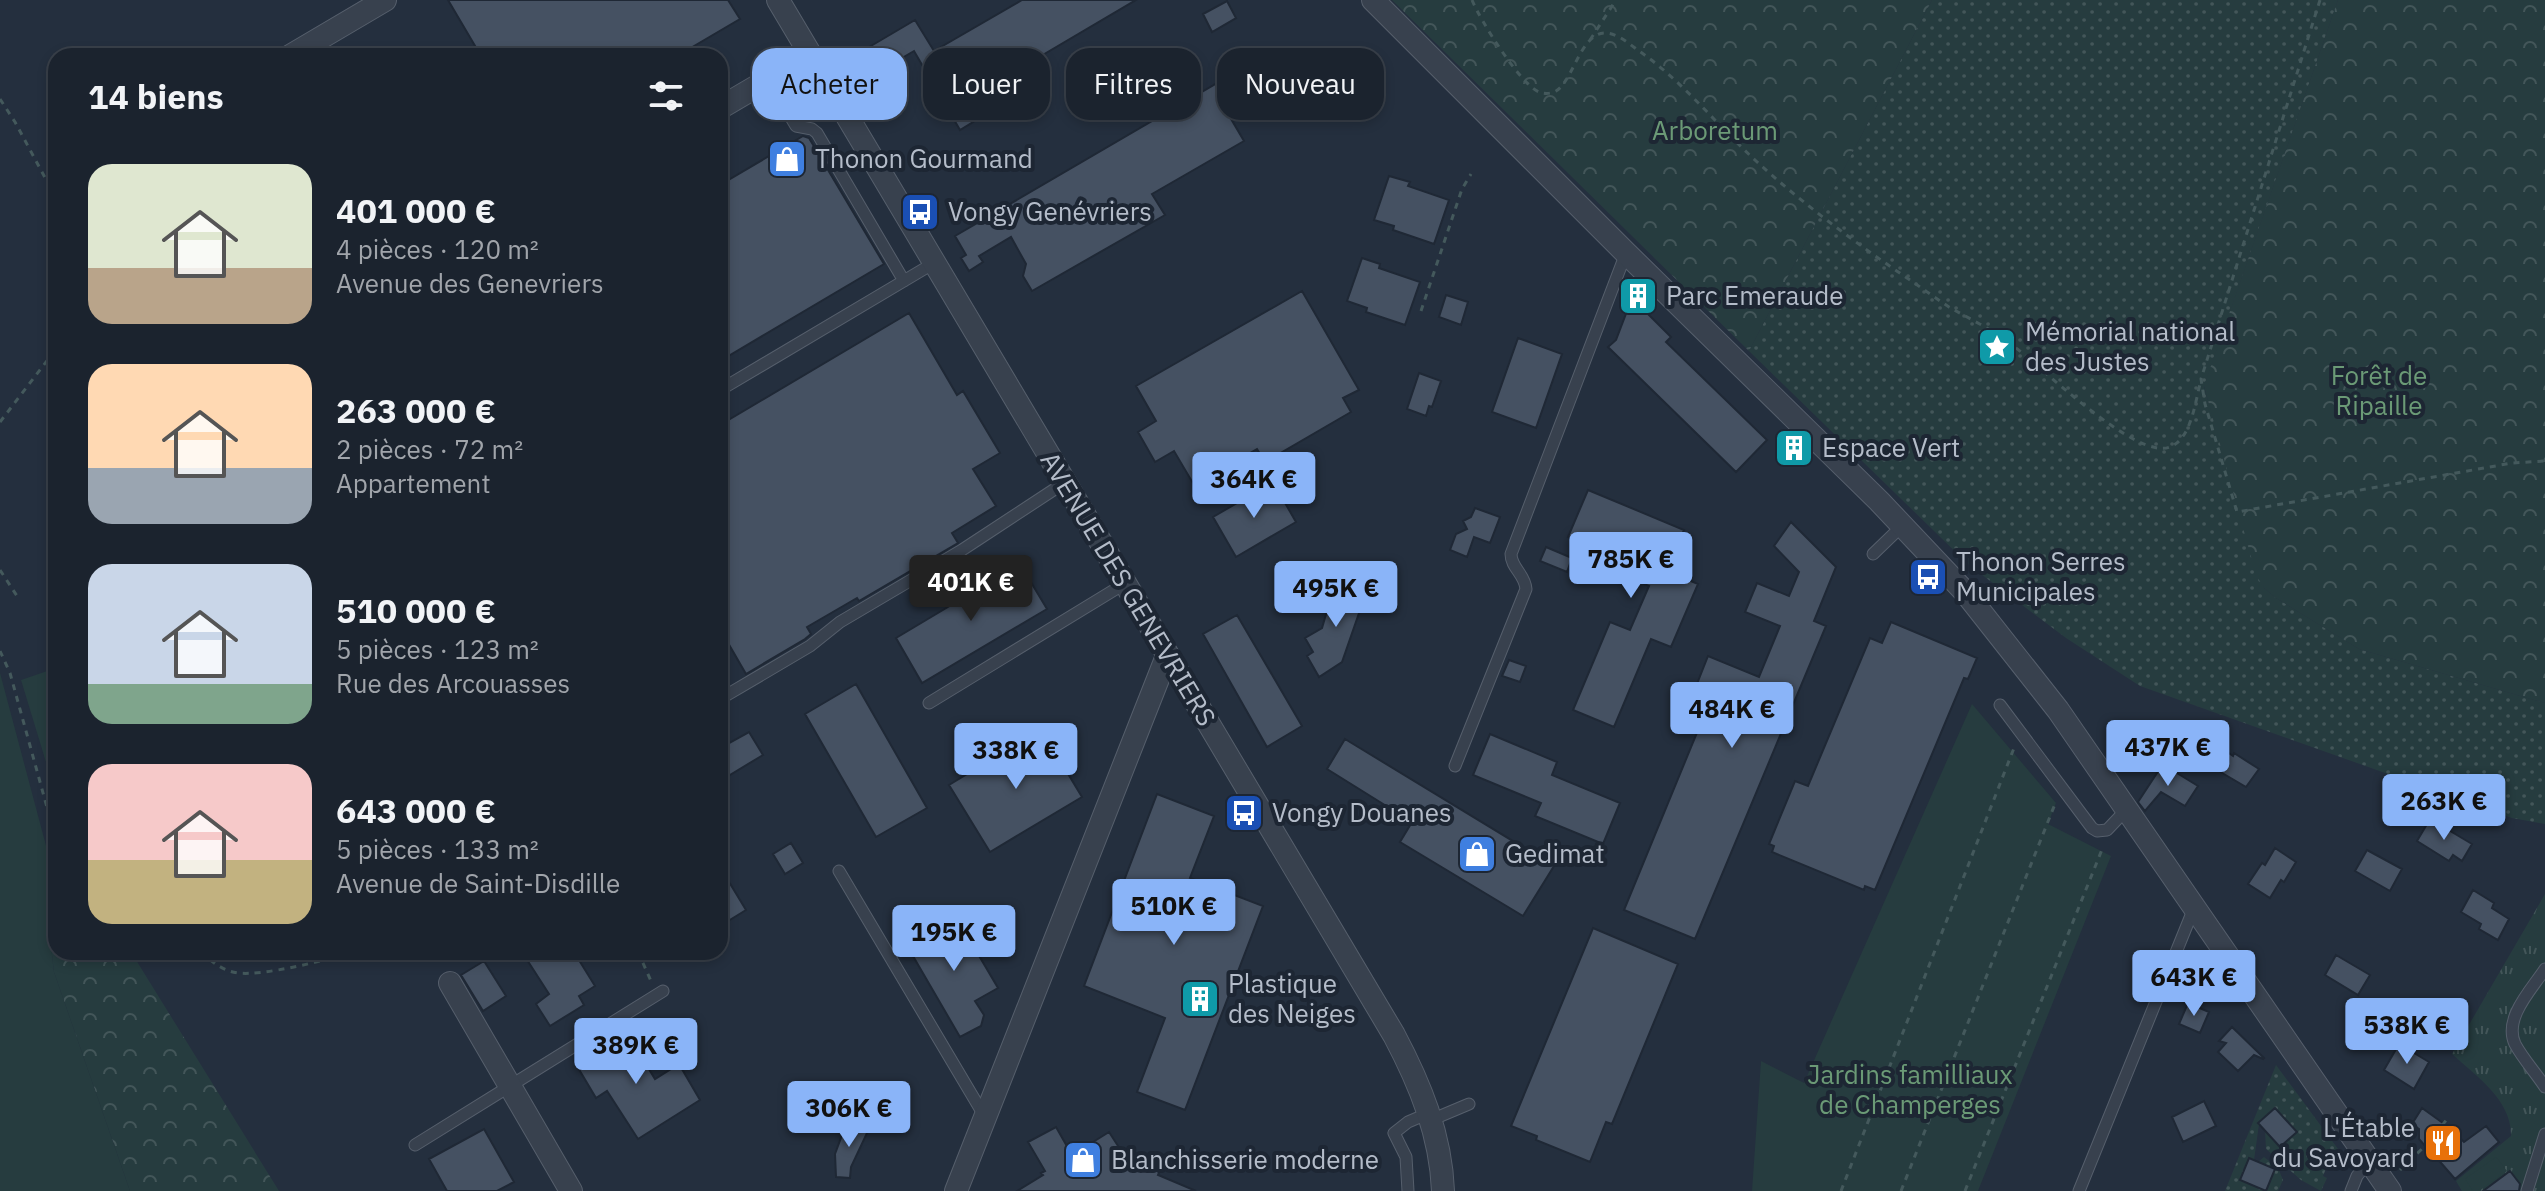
<!DOCTYPE html>
<html lang="fr">
<meta charset="utf-8">
<style>
:root{--surface:#1b232e;--page:#282f3a;--text:#f1f3f6;--muted:#a0a4aa;--line:#39404a;--accent:#8ab4f8}
body{margin:0;font-family:"IBM Plex Sans",sans-serif;background:var(--page);color:var(--text);height:100vh;display:flex;flex-direction:column;font-size:30px;white-space:nowrap}
*{box-sizing:border-box;margin:0}
p{font-size:26px;color:var(--muted)}
.icon{flex:none;width:44px;height:44px;fill:none;stroke:currentColor;stroke-width:2;stroke-linecap:round;stroke-linejoin:round}
.map{position:relative;flex:1;overflow:hidden}
.panel{position:absolute;left:48px;top:48px;width:680px;height:912px;display:flex;flex-direction:column;background:var(--surface);border-radius:24px;box-shadow:0 4px 12px #0003,0 0 0 2px var(--line)}
.panel>*{flex:none}
.banner{position:absolute;left:752px;top:48px;width:760px;height:72px;display:flex;gap:16px}
.price{position:absolute;translate:-50% -68px;padding:0 18px;border-radius:8px;background:var(--accent);color:#111;font-size:26px;line-height:52px;filter:drop-shadow(0 2px 4px #0008)}
.price::after{content:'';position:absolute;left:50%;top:48px;width:24px;height:18px;margin-left:-12px;background:inherit;clip-path:polygon(0 0,100% 0,50% 100%)}
.price.on{background:#222;color:#fff}
ul{padding:0;list-style:none}
li{display:flex;align-items:center;gap:24px;height:200px;padding:0 40px}
li span{display:grid;place-items:center;flex:none;width:224px;height:160px;border-radius:24px;color:#555}
li>.icon{margin-inline-start:auto}
span .icon{width:96px;height:96px;fill:#fffc;stroke-width:1}
li b{font-size:34px}
h2{display:flex;justify-content:space-between;align-items:center;height:96px;padding:0 40px;font-size:34px}
.tag{padding:0 28px;border-radius:24px;background:var(--surface);box-shadow:0 4px 12px #0003,0 0 0 2px var(--line);font-size:28px;line-height:72px}
.tag.on{background:var(--accent);color:#111}
.map>svg:first-child{display:block}
</style>
<div class="map">
<svg width="2545" height="1191" viewBox="0 0 2545 1191">
<defs>
<pattern id="grass-dots" width="8" height="8" patternUnits="userSpaceOnUse" patternTransform="scale(2)"><rect width="8" height="8" fill="#263c3f"/><path d="M2 2h.1M6 6h.1" fill="none" stroke="#435659" stroke-width="1.8" stroke-linecap="round"/></pattern>
<pattern id="forest-crowns" width="20" height="18" patternUnits="userSpaceOnUse" patternTransform="scale(2)"><rect width="20" height="18" fill="#263c3f"/><path d="M2 6a3 3 0 1 1 6 0M12 15a3 3 0 1 1 6 0" fill="none" stroke="#435659"/></pattern>
<pattern id="park-tufts" width="24" height="20" patternUnits="userSpaceOnUse" patternTransform="scale(2)"><rect width="24" height="20" fill="#263c3f"/><path d="M3 7l-1-3M5 7V3M7 7l1-3M15 17l-1-3M17 17v-4M19 17l1-3" fill="none" stroke="#435659"/></pattern>
</defs>
<rect width="100%" height="100%" fill="#242f3e"/>
<path fill="url(#grass-dots)" d="M1932,0h406l-134,387 60,201 12,10 83,51 186,54v121l-33,-6 -372,-132 -74,-48 -97,-73 -220,-214z
M2276,1065l65,88 -12,8 -6,15 4,2 -6,13 -20,-11 -35,-31 -1,-19 -6,-6 -5,36 4,2 6,-5 14,11 5,12 -5,11h-53z"/>
<path fill="url(#forest-crowns)" d="M1392,0h540l-183,351z
M2338,0h207v703l-186,-54 -83,-51 -12,-10 -8,-13 -52,-189z
M56,887v65h75l148,239h-149l-76,-219 -5,-43z"/>
<path fill="url(#park-tufts)" d="M2545,894v297h-83l-6,-10 55,-45c1,-36 -35,-60 -59,-82z"/>
<path fill="#263c3f" d="M56,668v127l-35,-115z
M0,673l56,210 -7,46 5,43 76,219h-130z
M1972,704l84,99 -8,21 63,32 -133,335h-226l9,-130 43,22z
M2496,1157l11,14 -28,20h-6l-8,-12z"/>
<path fill="#455162" stroke="#1f2835" stroke-width="2" d="M448,0h280l12,19 -63,37h-196z
M1022,0h114l-112,66 11,18 -75,46 -46,-79 -48,28 -8,-13 6,-4 -5,-9 56,-33 19,31z
M1227,1l9,17 -24,14 -9,-18z
M1267,54l14,26 -54,32 17,29 -92,53 13,21 -133,76 -9,-15 3,-12 -15,-27 -32,19 4,6 -14,9 -8,-13 5,-3 -11,-19z
M803,136l6,2 75,126 -164,97v-176z
M1389,176l21,6 -2,4 41,14 -15,44 -41,-14 1,-4 -20,-6z
M1362,258l18,6 -1,4 41,14 -15,43 -39,-13 1,-4 -20,-7z
M1302,291l57,99 -16,8 8,14 -86,50 -8,-13 -63,36 -20,-34 -19,11 -17,-30 18,-11 -20,-35z
M1446,295l22,7 -7,23 -22,-8z
M1632,298l39,39 -5,5 101,98 -31,32 -128,-125 8,-7z
M909,313l48,82 6,-4 37,62 -27,16 23,37 -44,27 6,10 -99,58 -2,-3 -50,29 4,7 -6,5 -59,35 -26,-45v-204z
M1518,338l44,16 -26,74 -44,-16z
M1419,373l22,8 -9,26 -3,-1 -3,10 -19,-7z
M1273,482l23,40 -60,35 -23,-40z
M1588,490l96,40 -17,41 31,13 -27,63 -20,-8 -37,88 -41,-17 37,-88 20,8 19,-44 -5,-2 8,-20 -43,-17 -2,6 -39,-16z
M1475,508l25,9 -10,26 -16,-6 -7,20 -17,-7 6,-16 11,-5 -4,-8 8,-4z
M1791,522l45,45 -22,54 12,5 -131,313 -71,-29 86,-209 -17,-7 15,-38 51,21 21,-51 -35,-14 12,-29 32,13 10,-24 -25,-26z
M1546,547l26,11 -5,14 -27,-11z
M1020,564l27,45 -125,74 -26,-45z
M1339,583l27,10 -24,69 -23,15 -12,-21 6,-4 -8,-14 17,-10 9,-31z
M1237,615l65,111 -35,21 -64,-113z
M1891,622l86,36 -9,21 -4,-1 -89,212 -10,-4 -1,4 -92,-38 2,-6 -5,-2 26,-63 13,5 62,-148 12,5z
M1509,660l17,6 -6,16 -18,-6z
M856,684l71,124 -51,29 -71,-123z
M1041,729l41,68 -92,55 -41,-67z
M749,732l14,23 -43,26v-33z
M1490,734l67,28 -5,13 68,28 -17,41 -68,-28 6,-13 -68,-28z
M1345,739l209,127 -31,50 -123,-74 12,-20 -85,-53z
M2223,749l10,7 1,-3 25,16 -13,18 -34,-20z
M2161,767l9,6 2,-3 26,16 -13,20 -24,-14 -16,19 -7,-9z
M1157,794l57,22 -24,62 73,28 -78,204 -48,-18 28,-74 -81,-32z
M2430,819l42,25 -10,17 -9,-6 -4,6 -32,-20z
M791,843l12,20 -18,11 -12,-20z
M2275,848l21,14 -12,20 -3,-2 -11,18 -22,-14 14,-21 3,2z
M2367,850l35,19 -12,22 -35,-20z
M720,867l26,43 -26,16z
M2473,890l21,13 -2,5 17,11 -11,21 -19,-11 2,-5 -20,-12z
M955,915l43,73 -23,13 9,14 -3,11 -21,11 -54,-93z
M1593,928l85,36 -66,160 -6,-2 -16,40 -54,-22 1,-4 -26,-10z
M522,952h52l21,34 -16,10 5,9 -34,21 -14,-22 13,-10z
M2336,955l34,20 -12,20 -33,-20z
M484,961l22,35 -23,15 -22,-36z
M2188,1003l21,9 -9,21 -21,-9z
M2232,1027l32,31 -1,1 -9,-4 -16,16 -20,-19 8,-9 -7,-2z
M611,1038l7,12 14,-9 23,38 24,-15 21,36 -62,39 -31,-48 -11,7 -22,-37z
M2399,1044l30,18 -15,27 -30,-19z
M2204,1101l12,25 -33,16 -11,-25z
M2275,1108l22,24 -17,15 -22,-24z
M2422,1108l32,23 -22,23 -13,-15v-10l-7,-5z
M848,1119l20,12 -17,36 -1,11 -14,-1 -1,-23z
M2486,1126l13,16 -44,37 -20,-23 27,-16 2,2z
M1056,1127l16,28 37,-23 22,34 21,-12 9,14 -3,7 38,16h-179l26,-16 -2,-2 4,-2 -17,-29z
M484,1129l30,53 -17,9h-50l-18,-32z
M2249,1158l26,11 -9,22 -26,-11z
M2510,1171l10,13 -1,7h-36z"/>
<g fill="none" stroke-linecap="round" stroke-linejoin="round">
<g stroke="#565f6c" stroke-width="13">
<path id="lane" d="M768,79l28,47 16,3 5,4 87,148
M720,390l214,-127
M1873,554l30,-29
M720,699l90,-53 30,-24 122,-72 102,-67
M929,703l195,-119
M2000,705l92,123 5,3 10,-1 20,-21
M1455,766l71,-177c-1,-15 -15,-21 -15,-35l115,-301
M839,871l146,246
M2545,969c-13,20 -42,49 -30,75 8,15 21,29 30,43
M1431,1120l38,-16
M415,1145l248,-154
M1408,1191l-2,-34 -12,-24 14,-11 21,-9
M2079,1191l115,-283
M2351,1191l6,-15 12,-15
M2527,1191l18,-57"/>
</g>
<g stroke="#565f6c" stroke-width="24">
<path id="street" d="M778,0l616,1035c26,49 47,100 49,156
M1373,0l253,253 253,248 86,91 93,118 332,481
M290,56l95,-56
M720,108l90,-53
M450,983l121,208
M956,1191l211,-535"/>
</g>
<path stroke="#44595c" stroke-width="3" stroke-dasharray="6 6" stroke-linecap="butt" d="M1472,0c8,20 48,84 67,92 5,2 12,2 17,-1 20,-12 26,-72 61,-55 9,4 17,12 25,17 43,31 76,73 114,108 46,42 97,80 148,115 15,10 30,21 45,31 19,11 40,21 58,34 30,21 128,120 163,106 21,-8 25,-44 30,-63
M2320,0l-119,379 4,25 32,108 275,-49 33,-2
M1590,40l26,-40
M0,99l15,23 41,76
M1421,311l41,-122 9,-15
M0,422l56,-73
M0,570l19,29
M0,651l10,22 46,167
M201,952c11,10 22,19 37,21 24,3 88,-12 111,-21
M638,952l13,29
M2435,1135l12,-16
M2400,1170l26,-25
M1841,1191l173,-443
M1901,1191l154,-387
M1965,1191l138,-344"/>
<use href="#lane" stroke="#38414e" stroke-width="11"/>
<use href="#street" stroke="#38414e" stroke-width="22"/>
</g>
<defs>
<g id="shop-square" transform="scale(2)"><rect x="-9" y="-9" width="18" height="18" rx="4" fill="#3f7fe0" stroke="#1d2633"/><path d="M-5-2.5h2.3a2.7 3.5 0 0 1 5.4 0H5L5.5 6h-11ZM-1.5-2.5h3a1.5 2.3 0 0 0-3 0Z" fill="#fff"/></g>
<g id="bus-square" transform="scale(2)"><rect x="-9" y="-9" width="18" height="18" rx="4" fill="#1a4fb4" stroke="#1d2633"/><path d="M-5-6H5V4H4V6H2V4H-2V6H-4V4H-5ZM-3.5-4V0h7V-4ZM-3.5 1.2v1.5H-2V1.2ZM2 1.2v1.5H3.5V1.2Z" fill="#fff"/></g>
<g id="building-square" transform="scale(2)"><rect x="-9" y="-9" width="18" height="18" rx="4" fill="#0f9aa8" stroke="#1d2633"/><path d="M-4-6H4V6H1V3H-1V6H-4ZM-2.5-4.3h1.7v1.8h-1.7ZM.8-4.3h1.7v1.8H.8ZM-2.5-1h1.7V.8h-1.7ZM.8-1h1.7V.8H.8Z" fill="#fff"/></g>
<g id="sight-square" transform="scale(2)"><rect x="-9" y="-9" width="18" height="18" rx="4" fill="#0f9aa8" stroke="#1d2633"/><path d="M0-6L1.8-2.2L6-1.7L2.9 1.2L3.7 5.4L0 3.3L-3.7 5.4L-2.9 1.2L-6-1.7L-1.8-2.2Z" fill="#fff"/></g>
<g id="restaurant-square" transform="scale(2)"><rect x="-9" y="-9" width="18" height="18" rx="4" fill="#e8710a" stroke="#1d2633"/><path d="M-5-6h1v4h1v-4h1v4h1v-4h1v5L-1.5 .5V6h-2V.5L-5-1ZM5-6V6H3V1.5H1.5Q1.5-4 5-6Z" fill="#fff"/></g>
</defs>
<g fill-rule="evenodd">
<use href="#shop-square" x="787" y="159"/>
<use href="#bus-square" x="920" y="212"/>
<use href="#building-square" x="1638" y="296"/>
<use href="#sight-square" x="1997" y="347"/>
<use href="#building-square" x="1794" y="448"/>
<use href="#bus-square" x="1928" y="577"/>
<use href="#bus-square" x="1244" y="813"/>
<use href="#shop-square" x="1477" y="854"/>
<use href="#building-square" x="1200" y="999"/>
<use href="#restaurant-square" x="2443" y="1143"/>
<use href="#shop-square" x="1083" y="1160"/>
</g>
<g text-anchor="middle" stroke-width="8" stroke-linejoin="round" paint-order="stroke">
<g font-size="26" fill="#6b9a76" stroke="#1d2633">
<text x="1715" y="140">Arboretum</text>
<text x="2379" y="385">Forêt de<tspan x="2379" dy="30">Ripaille</tspan></text>
<text x="1910" y="1084">Jardins familliaux<tspan x="1910" dy="30">de Champerges</tspan></text>
</g>
<g font-size="26" fill="#b4bcc9" stroke="#1d2633" text-anchor="start">
<text x="815" y="168">Thonon Gourmand</text>
<text x="948" y="221">Vongy Genévriers</text>
<text x="1666" y="305">Parc Emeraude</text>
<text x="2025" y="341">Mémorial national<tspan x="2025" dy="30">des Justes</tspan></text>
<text x="1822" y="457">Espace Vert</text>
<text x="1956" y="571">Thonon Serres<tspan x="1956" dy="30">Municipales</tspan></text>
<text x="1272" y="822">Vongy Douanes</text>
<text x="1505" y="863">Gedimat</text>
<text x="1228" y="993">Plastique<tspan x="1228" dy="30">des Neiges</tspan></text>
<text x="2415" y="1137" text-anchor="end">L'Étable<tspan x="2415" dy="30">du Savoyard</tspan></text>
<text x="1111" y="1169">Blanchisserie moderne</text>
</g>
<g font-size="26" fill="#b4bcc9" stroke="#1d2633">
<text transform="translate(1128 589) rotate(59)" y="9">AVENUE DES GENEVRIERS</text>
</g>
</g>
</svg>
<b class="price" style="left:1254px;top:520px">364K €</b>
<b class="price" style="left:1631px;top:600px">785K €</b>
<b class="price on" style="left:971px;top:623px">401K €</b>
<b class="price" style="left:1336px;top:629px">495K €</b>
<b class="price" style="left:1732px;top:750px">484K €</b>
<b class="price" style="left:2168px;top:788px">437K €</b>
<b class="price" style="left:1016px;top:791px">338K €</b>
<b class="price" style="left:2444px;top:842px">263K €</b>
<b class="price" style="left:1174px;top:947px">510K €</b>
<b class="price" style="left:954px;top:973px">195K €</b>
<b class="price" style="left:2194px;top:1018px">643K €</b>
<b class="price" style="left:2407px;top:1066px">538K €</b>
<b class="price" style="left:636px;top:1086px">389K €</b>
<b class="price" style="left:849px;top:1149px">306K €</b>
<div class="banner">
<a class="tag on">Acheter</a>
<a class="tag">Louer</a>
<a class="tag">Filtres</a>
<a class="tag">Nouveau</a>
</div>
<section class="panel">
<h2>14 biens<svg class="icon" aria-label="filters" viewBox="0 0 24 24"><path d="M4 7h16M4 17h16"/><circle cx="9" cy="7" r="2"/><circle cx="15" cy="17" r="2"/></svg></h2>
<ul>
<li><span style="background:linear-gradient(#dfe7d0 65%,#b9a48a 0)"><svg class="icon" aria-label="home" viewBox="0 0 24 24"><path d="M3 11l9-7 9 7M6 9v11h12V9"/></svg></span><div><b>401 000 €</b><p>4 pièces · 120 m²</p><p>Avenue des Genevriers</p></div></li>
<li><span style="background:linear-gradient(#ffd9b3 65%,#9aa5b1 0)"><svg class="icon" aria-label="home" viewBox="0 0 24 24"><path d="M3 11l9-7 9 7M6 9v11h12V9"/></svg></span><div><b>263 000 €</b><p>2 pièces · 72 m²</p><p>Appartement</p></div></li>
<li><span style="background:linear-gradient(#c9d6e8 75%,#7fa58c 0)"><svg class="icon" aria-label="home" viewBox="0 0 24 24"><path d="M3 11l9-7 9 7M6 9v11h12V9"/></svg></span><div><b>510 000 €</b><p>5 pièces · 123 m²</p><p>Rue des Arcouasses</p></div></li>
<li><span style="background:linear-gradient(#f6c9c9 60%,#c2b280 0)"><svg class="icon" aria-label="home" viewBox="0 0 24 24"><path d="M3 11l9-7 9 7M6 9v11h12V9"/></svg></span><div><b>643 000 €</b><p>5 pièces · 133 m²</p><p>Avenue de Saint-Disdille</p></div></li>
</ul>
</section>
</div>
